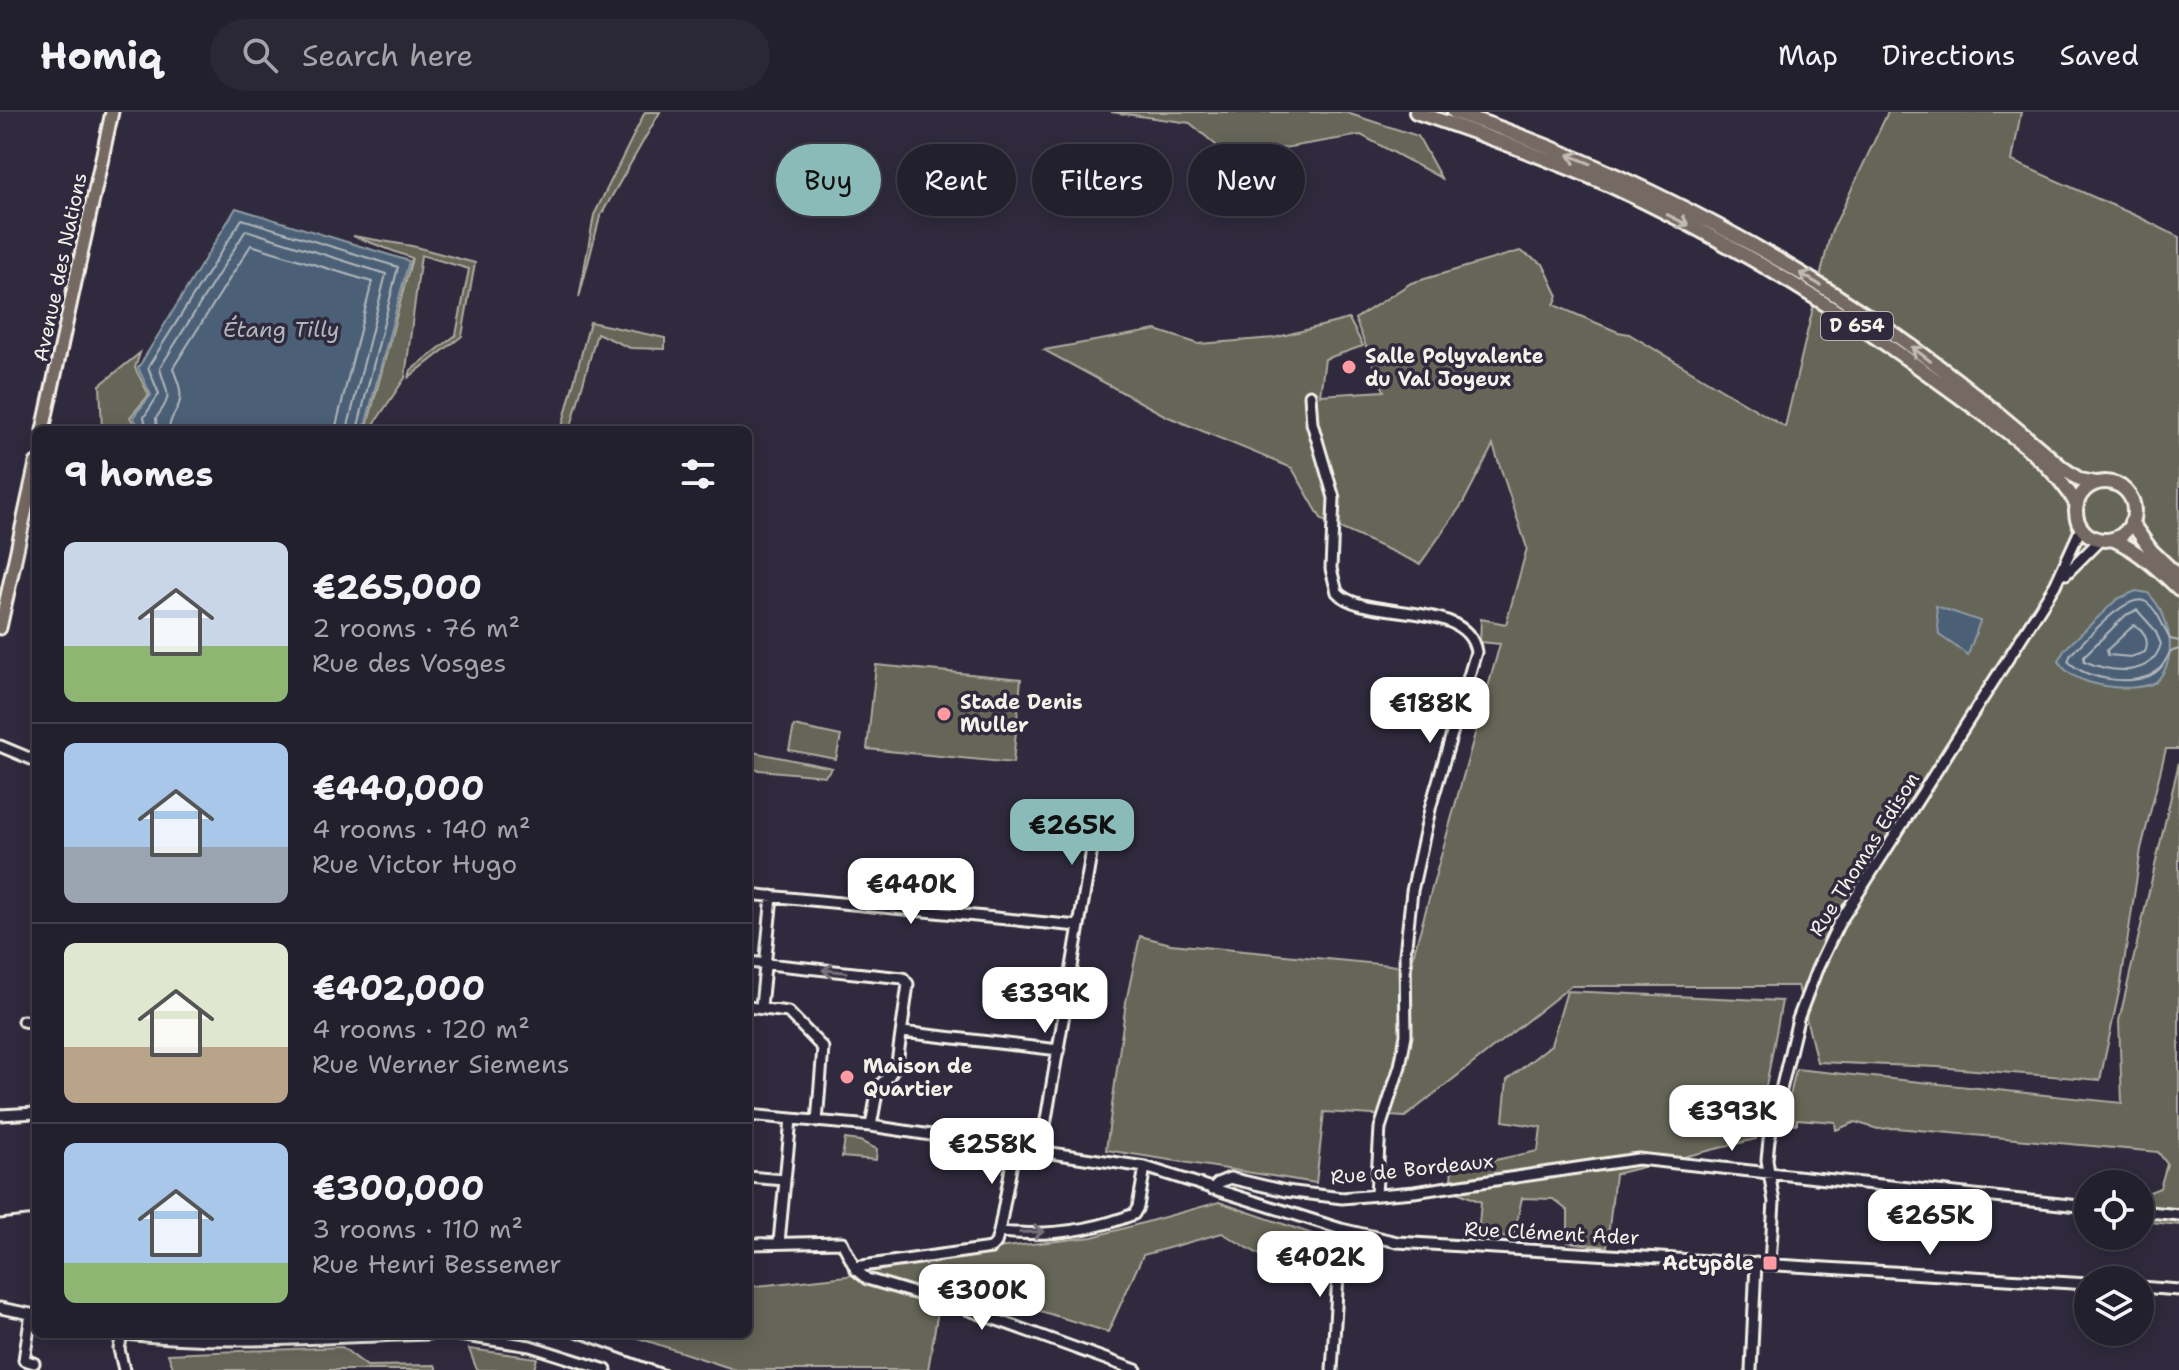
<!DOCTYPE html>
<meta charset="utf-8">
<style>
:root{--surface:#23202e;--page:#2b2836;--text:#f1f3f6;--muted:#a3a3aa;--line:#403e4a;--accent:#8bbbb9}
body{margin:0;font-family:"Shantell Sans",sans-serif;background:var(--page);color:var(--text);height:100vh;display:flex;flex-direction:column;font-size:30px;white-space:nowrap}
*{box-sizing:border-box;margin:0}
p{font-size:26px;color:var(--muted)}
.icon{flex:none;width:44px;height:44px;fill:none;stroke:currentColor;stroke-width:2;stroke-linecap:round;stroke-linejoin:round}
.map{position:relative;flex:1;overflow:hidden}
.sheet{position:absolute;left:32px;top:314px;width:720px;height:912px;display:flex;flex-direction:column;background:var(--surface);border-radius:12px;box-shadow:0 4px 20px #0003,0 0 0 2px var(--line)}
.sheet>*{flex:none}
.top-card{position:absolute;left:776px;top:32px;width:760px;height:72px;display:flex;gap:16px}
.fabs{position:absolute;left:2074px;top:1058px;display:grid;gap:16px}
.fabs a{display:grid;place-items:center;width:80px;height:80px;border-radius:50%;background:var(--surface);box-shadow:0 4px 20px #0003,0 0 0 2px var(--line);font-size:40px}
.price{position:absolute;translate:-50% -68px;padding:0 18px;border-radius:16px;background:#fff;color:#222;font-size:26px;line-height:52px;filter:drop-shadow(0 2px 4px #0008)}
.price::after{content:'';position:absolute;left:50%;top:48px;width:24px;height:18px;margin-left:-12px;background:inherit;clip-path:polygon(0 0,100% 0,50% 100%)}
.price.current{background:var(--accent);color:#111}
ul{padding:0;list-style:none}
li{display:flex;align-items:center;gap:24px;height:200px;padding:0 32px}
li+li{border-top:2px solid var(--line)}
li span{display:grid;place-items:center;flex:none;width:224px;height:160px;border-radius:12px;color:#555}
li>.icon{margin-inline-start:auto}
span .icon{width:96px;height:96px;fill:#fffc;stroke-width:1}
li b{font-size:34px}
h2{display:flex;justify-content:space-between;align-items:center;height:96px;padding:0 32px;font-size:34px}
.pill{padding:0 28px;border-radius:36px;background:var(--surface);box-shadow:0 4px 20px #0003,0 0 0 2px var(--line);font-size:28px;line-height:72px}
.pill.current{background:var(--accent);color:#111}
header{display:flex;align-items:center;gap:48px;box-sizing:border-box;height:112px;padding:0 40px;background:var(--surface);border-bottom:2px solid var(--line)}
header strong{font-size:38px}
nav{display:flex;gap:44px;margin-inline-start:auto;font-size:28px}
.search{width:560px;height:72px;background:var(--page);display:flex;align-items:center;gap:20px;box-sizing:border-box;padding:0 28px;border-radius:44px;color:var(--muted);font-size:30px}
.map>svg:first-child{display:block}
</style>
<header>
<strong>Homiq</strong>
<div class="search"><svg class="icon" aria-label="search" viewBox="0 0 24 24"><circle cx="10" cy="10" r="6"/><path d="M15 15l6 6"/></svg>Search here</div>
<nav><a>Map</a><a>Directions</a><a>Saved</a></nav>
</header>
<div class="map">
<svg width="2179" height="1258" viewBox="0 0 2179 1258">
<rect width="100%" height="100%" fill="#2f2a3d"/>
<filter id="ink" filterUnits="userSpaceOnUse"><feTurbulence type="fractalNoise" baseFrequency=".0125" numOctaves="2"/><feDisplacementMap in="SourceGraphic" scale="16" xChannelSelector="R" yChannelSelector="G"/><feConvolveMatrix kernelMatrix="1 2 1 2 8 2 1 2 1" color-interpolation-filters="sRGB"/></filter>
<g filter="url(#ink)">
<path fill="#666658" stroke="#adaca0" stroke-width="2" d="M645,0h15l-60,105 -21,81 15,-83z
M1111,0h233l74,24 23,42 -80,-43 -131,22 -40,-34z
M1888,0h133l-9,49 127,56 40,20v512h-13l-25,100 -20,134 -21,97 -163,-13 -120,-5 -19,-76h-227l-166,131 -81,-5 -8,71 -210,-33 20,-148 14,-66 31,8 239,23 90,-323 -20,-2 1,-23 25,5 21,-76 -34,-103 -30,58 -43,61 -98,-44 -30,-52 -126,-52 -122,-66 112,-20 43,14 75,-6 75,-19 14,27 -38,13 -5,36 64,-4 -29,-72 56,-36 109,-32 23,13 15,32 -4,9 64,27 11,2 156,93 45,-192z
M353,124l59,10 63,17 -13,73 -53,41 2,-7 45,-35 13,-66 -48,-14 -16,123 -35,52h-4l46,-172z
M590,210l75,16v11l-35,-1 -33,-15 -27,97h-9z
M140,241l-5,15 14,27 -19,22 8,13h-36l-2,-45z
M876,553l145,14 -8,84 -146,-14z
M794,614l47,10 -5,23 -47,-9z
M748,639l84,17 -7,8 -77,-7z
M2179,650v463l-38,-4 1,-26 18,-7 7,-24 -9,-12 -262,-24 -18,1 -23,-7 -19,8 -1,-8 -38,-3v5l-13,-1 12,-54 326,34 -3,-82z
M1567,879l215,10 -26,138 -141,35 -8,73 -39,-5v-31l-15,-12 -31,-1 -9,40 -35,-3 3,-33 -31,-13 2,-20 86,-18 3,-24 -38,-6 4,-41 44,-35z
M845,1027l15,2 17,8 -1,11 -34,-3z
M1219,1090l111,38 -70,15 -38,-22 -79,22 -35,77 -165,-51 -15,89h-192l-110,-36h122v-47l99,-11 114,-24 131,-15z
M342,1235l25,19 68,-1 2,5h-263l-6,-16z
M469,1237l68,9 -3,12h-57z"/>
<path fill="#4c6177" stroke="#8f9ba4" stroke-width="2" d="M236,96l173,53 -45,169h-223l-8,-13 18,-22 -13,-27z
M2136,479l12,2c23,24 31,66 8,89 -22,12 -86,5 -97,-21l5,-11 53,-51z
M1936,494l44,15 -12,34 -29,-20z"/>
<g fill="none" stroke-linecap="round" stroke-linejoin="round">
<path stroke="#b1b7bb" stroke-width="2" d="M147,318l-3,-13 15,-23 -11,-27 94,-148 156,48 -41,163
M157,318l-1,-12c19,-25 10,-24 4,-50l86,-138 140,44 -39,156
M169,318c0,-13 9,-18 11,-30 2,-12 -4,-21 -7,-32l78,-123 121,37 -37,148
M2137,498l18,20 6,14c-10,34 -49,29 -77,17v-5l42,-41z
M2134,513c10,4 16,17 11,27l-14,5 -23,-2 -1,-5z
M2179,529l-9,-2c-7,-12 -12,-29 -24,-37 -18,-12 -62,40 -75,52l-3,7c17,18 58,24 81,15 12,-5 16,-14 21,-24l9,-3"/>
<g stroke="#f4f1e8" stroke-width="15">
<path id="minor" d="M1310,283l2,28 22,75 -3,71 6,23c26,30 131,6 139,60l-45,153 -19,86 -7,63 1,81 -6,31 -20,62 -4,66
M2066,462l35,-35
M0,634l36,15
M748,782l330,32
M748,850l155,16 5,6 -11,79 -8,13 -11,11 -7,39
M748,895l40,5 35,36 -6,74
M761,895l11,-111
M23,909l13,2
M902,920l157,18
M0,1003l36,-2
M748,1003l123,11 274,41 196,62 56,13 691,42
M1041,1037l57,-335
M748,1065l37,3
M1212,1077l6,-6 12,-5 56,13 56,7 72,-6 224,-33 450,48
M2140,1099l39,4
M999,1120l16,-86
M779,1130l12,-123
M748,1132l94,-2 14,28 11,9 91,27 178,64
M1770,1151l4,-61 -7,-42 2,-20 29,-121 19,-50 21,-44 217,-340 26,-57
M855,1155l136,-19 5,-5 3,-11c45,4 93,-1 135,-18l4,-7 7,-40
M2140,1175l39,3
M0,1196l36,7
M31,1202l-7,46 10,3
M122,1222l-3,15 5,21
M125,1222c101,12 202,3 303,0
M453,1222l77,12 76,24
M1332,1258l9,-141
M1751,1258l5,-107"/>
</g>
<g stroke="#f4f1e8" stroke-width="17">
<path id="major" d="M43,318l69,-318
M0,516l36,-165"/>
</g>
<g stroke="#f4f1e8" stroke-width="18">
<path id="highway" d="M1416,0c65,22 130,45 193,73 123,56 240,130 348,210 42,31 94,63 120,110
M1454,0c158,53 307,129 443,224 59,41 113,87 167,133l16,11 15,3
M2076 399a29 29 0 1 1 58 0a29 29 0 1 1-58 0Z
M2131,410l20,28 28,27
M2112,427c26,11 47,31 67,50"/>
</g>
<use href="#minor" stroke="#2f2a3d" stroke-width="9"/>
<use href="#major" stroke="#756964" stroke-width="11"/>
<use href="#highway" stroke="#756964" stroke-width="12"/>
<path stroke="#f4f1e8" stroke-width="3" d="M0,1107l36,-4
M568,1222l98,36"/>
</g>
<defs><path id="oneway-shaft" d="M-6 0H5M1.5-3L5.5 0L1.5 3" fill="none" stroke-width="1.6" stroke-linecap="round" stroke-linejoin="round" transform="scale(2)"/></defs>
<g stroke="#c1bbb3">
<use href="#oneway-shaft" transform="translate(1579 47) rotate(-158)"/>
<use href="#oneway-shaft" transform="translate(1678 108) rotate(27)"/>
<use href="#oneway-shaft" transform="translate(1810 167) rotate(-149)"/>
<use href="#oneway-shaft" transform="translate(1921 242) rotate(-143)"/>
</g>
<g stroke="#747079">
<use href="#oneway-shaft" transform="translate(834 859) rotate(-174)"/>
<use href="#oneway-shaft" transform="translate(1032 1120) rotate(-2)"/>
</g>
</g>
<g fill="#ff9aa2" stroke="#2f2a3d" stroke-width="3">
<circle cx="1349" cy="255" r="8"/>
<circle cx="944" cy="602" r="8"/>
<circle cx="847" cy="965" r="8"/>
<rect x="1762" y="1143" width="16" height="16" rx="4"/>
</g>
<g text-anchor="middle" stroke-width="7" stroke-linejoin="round" paint-order="stroke">
<rect fill="#2f2a3d" stroke="#b9b5b5" stroke-width="2" x="1821" y="200" width="72" height="28" rx="6"/>
<g font-size="18" font-weight="bold" fill="#f4f1e8">
<text x="1857" y="220">D 654</text>
</g>
<g font-size="20" fill="#f4f1e8" stroke="#2f2a3d">
<text transform="translate(60 155) rotate(-78)" y="7">Avenue des Nations</text>
<text transform="translate(1864 742) rotate(-58)" y="7">Rue Thomas Edison</text>
<text transform="translate(1412 1057) rotate(-6)" y="7">Rue de Bordeaux</text>
<text transform="translate(1552 1121) rotate(3)" y="7">Rue Clément Ader</text>
</g>
<g font-size="20" font-weight="bold" fill="#f4f1e8" stroke="#2f2a3d" text-anchor="start">
<text x="1365" y="251">Salle Polyvalente<tspan x="1365" dy="23">du Val Joyeux</tspan></text>
<text x="960" y="597">Stade Denis<tspan x="960" dy="23">Muller</tspan></text>
<text x="863" y="961">Maison de<tspan x="863" dy="23">Quartier</tspan></text>
<text x="1754" y="1158" text-anchor="end">Actypôle</text>
</g>
<g font-size="22" font-style="italic" fill="#b1b7bb" stroke="#2f2a3d">
<text x="281" y="225">Étang Tilly</text>
</g>
</g>
</svg>
<div class="fabs">
<a><svg class="icon" aria-label="locate" viewBox="0 0 24 24"><circle cx="12" cy="12" r="6"/><path d="M12 2v4M12 18v4M2 12h4M18 12h4"/></svg></a>
<a><svg class="icon" aria-label="layers" viewBox="0 0 24 24"><path d="M12 4l9 5-9 5-9-5zM3 14l9 5 9-5"/></svg></a>
</div>
<b class="price" style="left:1430px;top:633px">€188K</b>
<b class="price current" style="left:1072px;top:755px">€265K</b>
<b class="price" style="left:911px;top:814px">€440K</b>
<b class="price" style="left:1045px;top:923px">€339K</b>
<b class="price" style="left:1732px;top:1041px">€393K</b>
<b class="price" style="left:992px;top:1074px">€258K</b>
<b class="price" style="left:1930px;top:1145px">€265K</b>
<b class="price" style="left:1320px;top:1187px">€402K</b>
<b class="price" style="left:982px;top:1220px">€300K</b>
<div class="top-card">
<a class="pill current">Buy</a>
<a class="pill">Rent</a>
<a class="pill">Filters</a>
<a class="pill">New</a>
</div>
<section class="sheet">
<h2>9 homes<svg class="icon" aria-label="filters" viewBox="0 0 24 24"><path d="M4 7h16M4 17h16"/><circle cx="9" cy="7" r="2"/><circle cx="15" cy="17" r="2"/></svg></h2>
<ul>
<li><span style="background:linear-gradient(#c9d6e8 65%,#8fb573 0)"><svg class="icon" aria-label="home" viewBox="0 0 24 24"><path d="M3 11l9-7 9 7M6 9v11h12V9"/></svg></span><div><b>€265,000</b><p>2 rooms · 76 m²</p><p>Rue des Vosges</p></div></li>
<li><span style="background:linear-gradient(#a9c7e8 65%,#9aa5b1 0)"><svg class="icon" aria-label="home" viewBox="0 0 24 24"><path d="M3 11l9-7 9 7M6 9v11h12V9"/></svg></span><div><b>€440,000</b><p>4 rooms · 140 m²</p><p>Rue Victor Hugo</p></div></li>
<li><span style="background:linear-gradient(#dfe7d0 65%,#b9a48a 0)"><svg class="icon" aria-label="home" viewBox="0 0 24 24"><path d="M3 11l9-7 9 7M6 9v11h12V9"/></svg></span><div><b>€402,000</b><p>4 rooms · 120 m²</p><p>Rue Werner Siemens</p></div></li>
<li><span style="background:linear-gradient(#a9c7e8 75%,#8fb573 0)"><svg class="icon" aria-label="home" viewBox="0 0 24 24"><path d="M3 11l9-7 9 7M6 9v11h12V9"/></svg></span><div><b>€300,000</b><p>3 rooms · 110 m²</p><p>Rue Henri Bessemer</p></div></li>
</ul>
</section>
</div>
